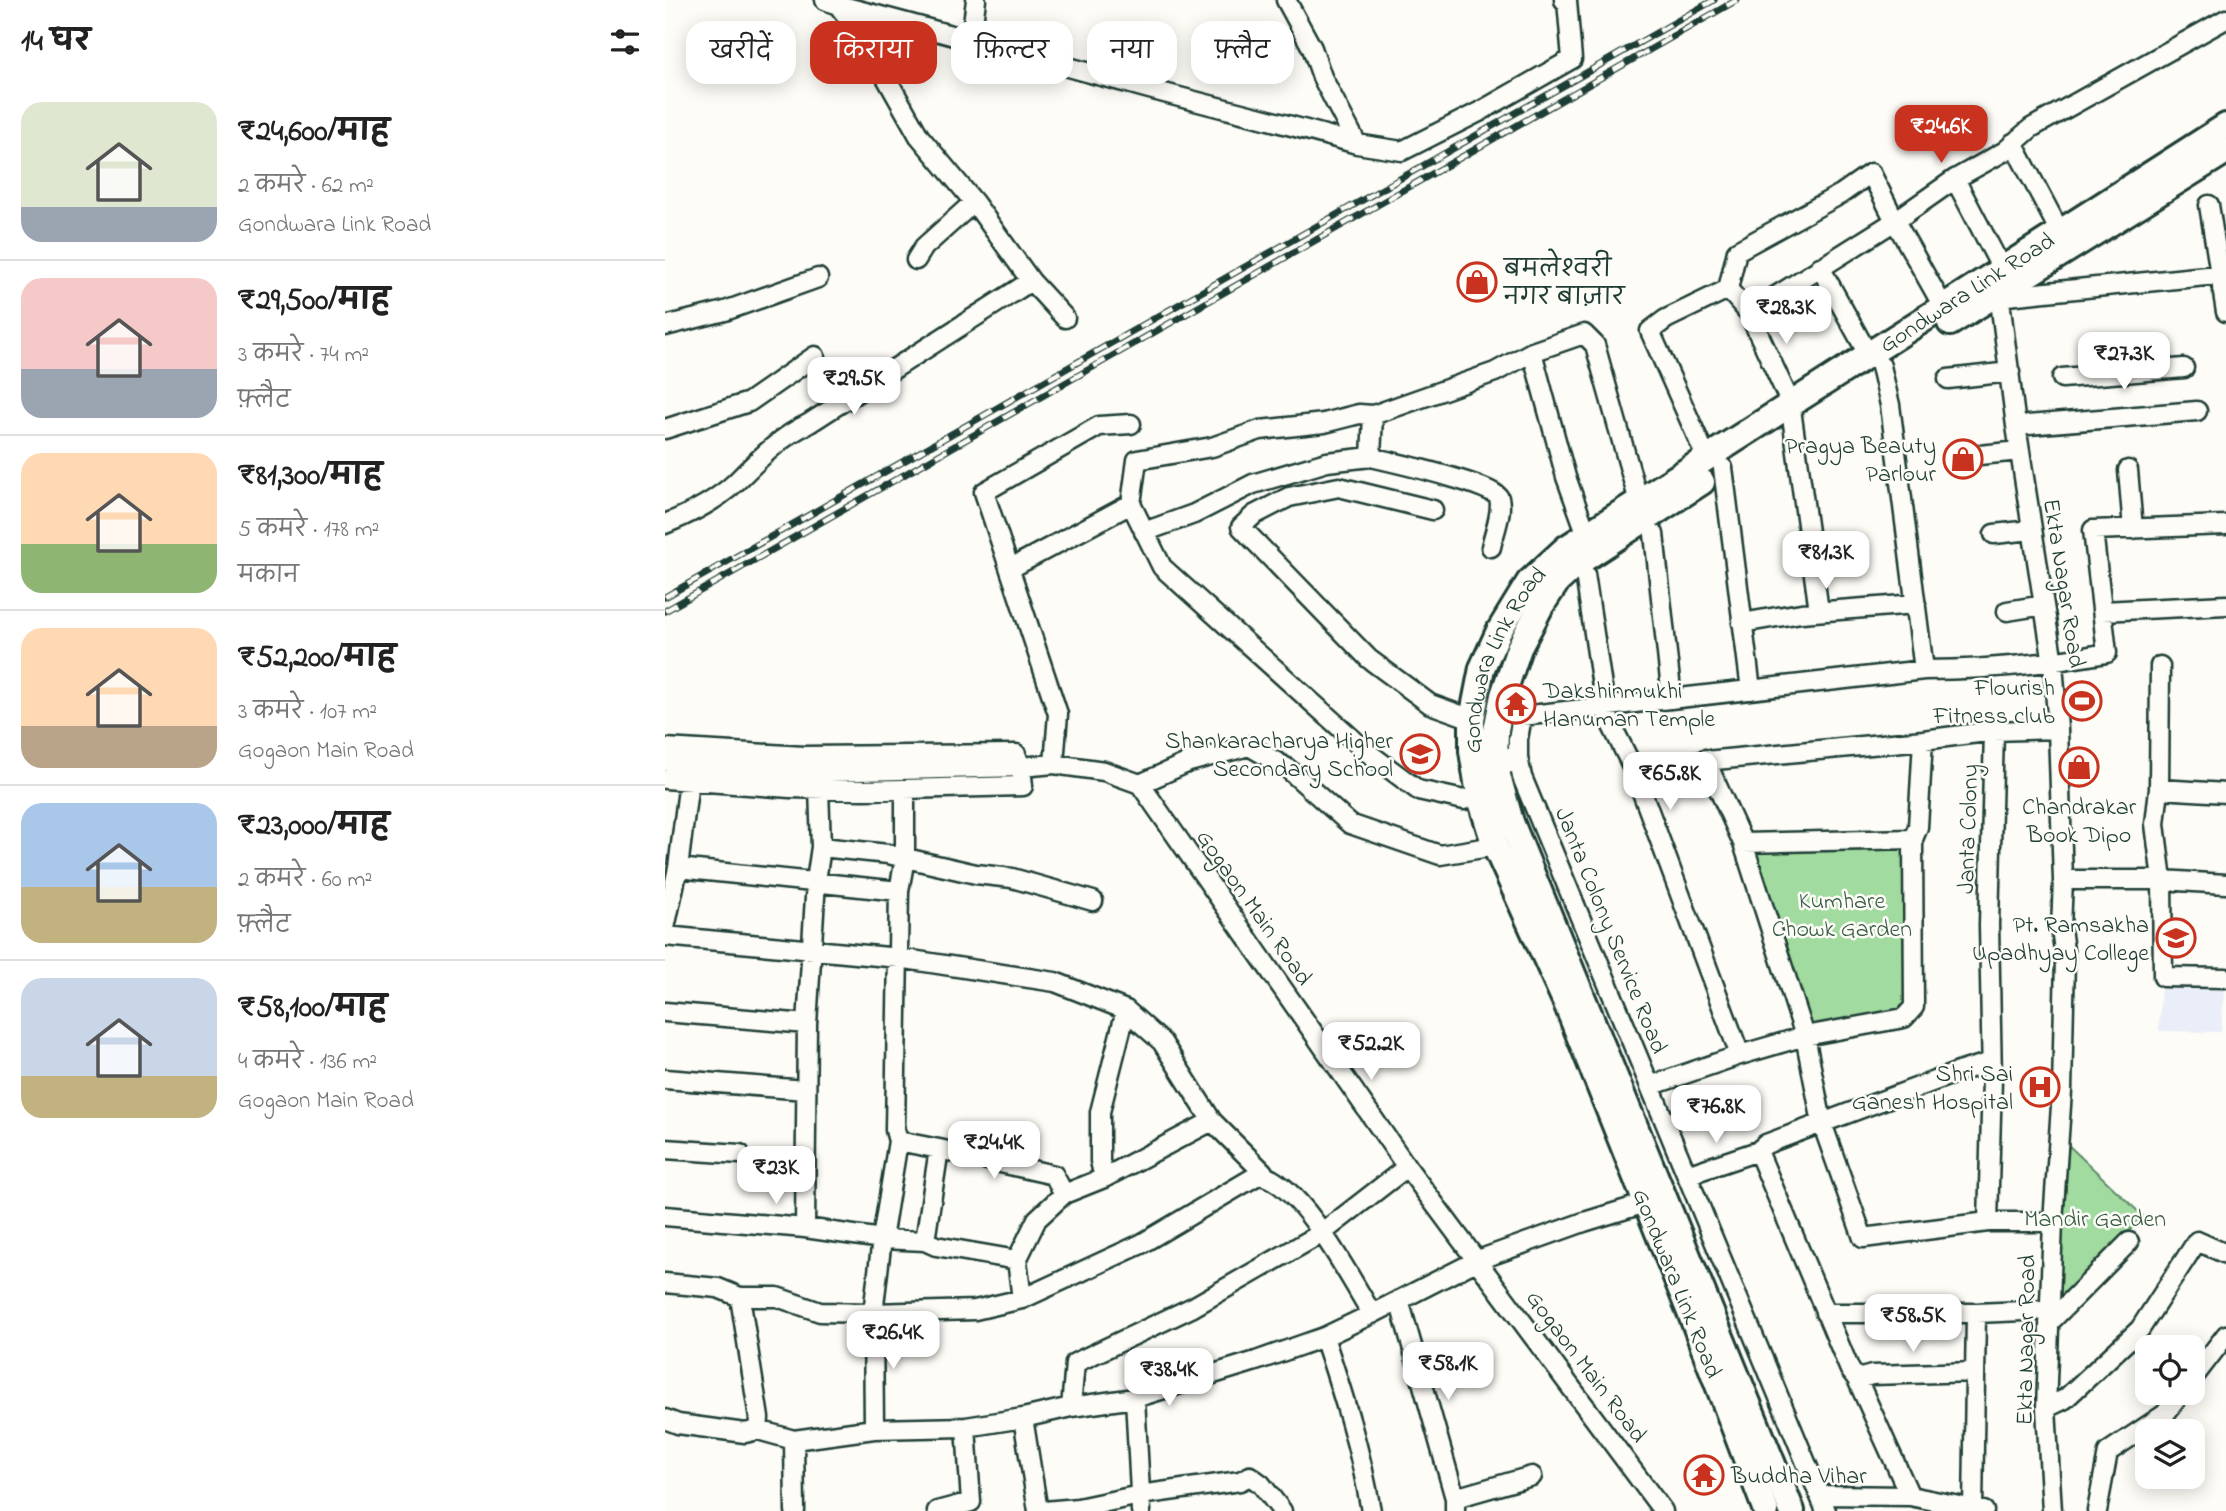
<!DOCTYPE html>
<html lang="hi">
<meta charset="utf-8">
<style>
:root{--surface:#fff;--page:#f6f6f6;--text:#222;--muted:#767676;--line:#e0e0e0;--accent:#c8321e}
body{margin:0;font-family:"Indie Flower","Playpen Sans Deva",sans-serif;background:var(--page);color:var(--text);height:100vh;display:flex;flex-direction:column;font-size:26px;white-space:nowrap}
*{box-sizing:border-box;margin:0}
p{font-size:23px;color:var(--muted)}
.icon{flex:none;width:38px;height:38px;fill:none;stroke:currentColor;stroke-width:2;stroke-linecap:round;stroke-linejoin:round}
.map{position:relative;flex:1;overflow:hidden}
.drawer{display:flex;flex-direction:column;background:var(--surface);width:665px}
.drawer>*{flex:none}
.guide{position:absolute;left:21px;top:21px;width:665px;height:63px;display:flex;gap:14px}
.controls{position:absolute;left:1470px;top:1335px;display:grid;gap:14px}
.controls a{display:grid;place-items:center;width:70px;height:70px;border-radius:14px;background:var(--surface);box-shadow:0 4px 18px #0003;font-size:35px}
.price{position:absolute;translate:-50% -60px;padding:0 16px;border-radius:14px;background:#fff;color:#222;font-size:23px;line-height:46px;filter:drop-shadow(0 2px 4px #0008)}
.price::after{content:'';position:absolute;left:50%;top:42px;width:21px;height:16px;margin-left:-10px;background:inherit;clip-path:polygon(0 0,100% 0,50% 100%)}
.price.on{background:var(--accent);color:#fff}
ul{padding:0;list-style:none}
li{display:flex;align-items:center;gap:21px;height:175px;padding:0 21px}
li+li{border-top:2px solid var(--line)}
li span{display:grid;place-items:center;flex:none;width:196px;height:140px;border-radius:21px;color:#555}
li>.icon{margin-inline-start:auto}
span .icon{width:84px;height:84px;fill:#fffc;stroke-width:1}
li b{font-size:30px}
h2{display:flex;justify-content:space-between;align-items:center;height:84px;padding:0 21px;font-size:30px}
.chip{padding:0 24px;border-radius:21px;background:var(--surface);box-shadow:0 4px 18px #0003;font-size:24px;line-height:63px}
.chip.on{background:var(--accent);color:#fff}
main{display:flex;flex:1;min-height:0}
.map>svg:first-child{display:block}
</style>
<main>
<section class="drawer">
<h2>14 घर<svg class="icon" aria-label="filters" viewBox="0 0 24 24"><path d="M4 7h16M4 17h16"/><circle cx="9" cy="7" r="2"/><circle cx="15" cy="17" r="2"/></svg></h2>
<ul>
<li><span style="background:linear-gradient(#dfe7d0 75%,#9aa5b1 0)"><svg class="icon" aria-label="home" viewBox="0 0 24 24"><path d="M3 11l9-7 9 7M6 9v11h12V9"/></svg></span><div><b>₹24,600/माह</b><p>2 कमरे · 62 m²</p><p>Gondwara Link Road</p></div></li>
<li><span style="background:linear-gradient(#f6c9c9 65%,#9aa5b1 0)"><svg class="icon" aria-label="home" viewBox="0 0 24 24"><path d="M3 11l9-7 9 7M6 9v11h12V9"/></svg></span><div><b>₹29,500/माह</b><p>3 कमरे · 74 m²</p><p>फ़्लैट</p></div></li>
<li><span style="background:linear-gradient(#ffd9b3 65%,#8fb573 0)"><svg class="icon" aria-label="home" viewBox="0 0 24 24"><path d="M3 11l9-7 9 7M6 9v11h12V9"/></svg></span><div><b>₹81,300/माह</b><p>5 कमरे · 178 m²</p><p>मकान</p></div></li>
<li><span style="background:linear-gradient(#ffd9b3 70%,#b9a48a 0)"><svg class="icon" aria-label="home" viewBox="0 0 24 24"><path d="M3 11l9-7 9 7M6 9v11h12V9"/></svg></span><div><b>₹52,200/माह</b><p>3 कमरे · 107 m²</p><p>Gogaon Main Road</p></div></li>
<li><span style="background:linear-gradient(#a9c7e8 60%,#c2b280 0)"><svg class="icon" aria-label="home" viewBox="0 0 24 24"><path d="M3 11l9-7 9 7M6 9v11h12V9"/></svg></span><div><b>₹23,000/माह</b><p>2 कमरे · 60 m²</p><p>फ़्लैट</p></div></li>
<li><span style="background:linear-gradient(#c9d6e8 70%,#c2b280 0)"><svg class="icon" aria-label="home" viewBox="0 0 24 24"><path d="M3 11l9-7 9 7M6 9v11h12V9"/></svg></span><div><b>₹58,100/माह</b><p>4 कमरे · 136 m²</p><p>Gogaon Main Road</p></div></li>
</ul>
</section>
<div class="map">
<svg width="1561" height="1511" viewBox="0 0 1561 1511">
<rect width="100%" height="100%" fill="#fdfcf7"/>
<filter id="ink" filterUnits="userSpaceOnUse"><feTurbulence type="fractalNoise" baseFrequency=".0143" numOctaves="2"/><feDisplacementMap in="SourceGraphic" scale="14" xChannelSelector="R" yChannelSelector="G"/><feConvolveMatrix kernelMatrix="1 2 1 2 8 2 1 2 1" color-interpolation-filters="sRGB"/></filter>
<g filter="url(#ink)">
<path fill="#eaeef8" d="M1496,981h64l-4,51 -62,-1z"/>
<path fill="#a2db9f" stroke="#608c6a" stroke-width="2" d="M1248,839l1,168 -109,29 -62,-193z
M1400,1142l78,74 -89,96z"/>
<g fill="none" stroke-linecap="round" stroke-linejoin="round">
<g stroke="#1f3d34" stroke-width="23">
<path id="street" d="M160,0l13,5c98,25 195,53 293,79 75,21 151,38 226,60
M621,0l26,48 10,29 35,67 45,7 77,-39 93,-53 -5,-58 -3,-1
M173,5l27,35 54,96 55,66 57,79 34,37
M306,39l5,-39
M1348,143l47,89
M1290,179l47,90
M1544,205l17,107
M251,260l8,-13 50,-45
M1155,267l49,89
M1063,289l9,-38 104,-57 30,-21 24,48 60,-42 50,-28 26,-23 195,-109
M1063,289l21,24 41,89 29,209
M1334,293l17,133 37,237 5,66 5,151 -2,48 4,30 -3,133 -9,131 -7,186 6,103
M1342,296l219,-22
M1084,313l146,-92 49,87
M0,326l60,-15 93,-33
M867,352l-37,20 -122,43 -14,-1 -35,9 -64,7 -48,17 -75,13 -6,44 31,63 205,185 51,38 46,10 15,-5 16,-14 1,-10 22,-14v-18l4,-23 402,-46c62,0 122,-6 183,-17l-14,-123 133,-5
M1216,366l9,39 34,265
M1397,378l122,-10
M1283,379l62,-7
M708,415l-2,42c17,4 125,28 128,41 4,14 -5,35 -8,49
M1351,426l181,-15
M0,429l84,-27 66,-46
M1304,456l51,-5
M1042,459l-57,-128 16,-12 62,-30
M1058,468l28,222
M1463,470l5,59
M768,510l-94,-23 -50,10 -35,18 -13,12 128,132 61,45 42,15
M0,524c25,-10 51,-23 71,-42 21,-21 45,-46 72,-58l223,-143
M479,532l50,-18 59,-30 74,-22 44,-5
M989,534l18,165
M1329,534l38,-4
M922,535l-21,-58 -34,-125 52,-18 11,11 44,157
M346,568l120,-64
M920,574l20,132 6,18 22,44 107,287
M1342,611l37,-6
M1437,611l124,-6
M1077,623l59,-10 115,-9
M0,748l139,8 212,-2 5,13 2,19 -160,4 -73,-2 -125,-9
M843,757h10l4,20 304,734
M1040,759l38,84 62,193 17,87 41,115 125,-16h65
M0,761l153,11 203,-5 33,-3 50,7 36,13 267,383 256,344
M389,764l4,-50 -74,-222 115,-66 32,-2
M968,768l290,-28 71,-9 64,-2
M475,784l49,-22 60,-16 38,22 63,56 90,31 55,-9
M1494,789l1,-123
M1561,793l-67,-4 -4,35 7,56 1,97 63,1
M1078,843l170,-4
M156,847l67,7 88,20 36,4 81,23
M13,868l221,23
M1398,880h99l64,4
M0,928l13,-60 11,-87
M0,936l234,22 156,24 71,28 36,32 50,79 51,51 -2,3c41,10 89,103 111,139
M0,1012l142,12
M0,1079l141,11
M985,1086l90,-31 65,-19 99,-18 10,-11 -1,-168 5,-12 5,-87
M233,1141l41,8 -14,92
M0,1149l75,5
M274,1149l115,26 10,19
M1093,1151l92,219 7,9 53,117
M1022,1175l71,-24 8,-7 195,-73 30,-9
M439,1178l-4,-17v-49l26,-102
M0,1216l140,12 77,11 43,2 11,5 81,14
M1323,1222l4,-143 -3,-154 5,-194
M140,1228l2,-204 9,-143 5,-34 -2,-59
M0,1283l53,5 22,9h37l43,15 53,1 102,-3 47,-11 119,-55 122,-72
M75,1297l19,121 -1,12
M357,1299l-5,-39 20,-41 27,-25 40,-16 108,-57
M734,1300l56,198v13
M1160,1313h151l74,-3
M1384,1323l80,-81
M659,1337c19,57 37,114 47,174
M1528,1378l33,-43
M1192,1379l15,-4 103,-3
M470,1398l6,113
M406,1407l4,-44 118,-56 129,-74 85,-66
M1381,1408l19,-9 75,-70 57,-88 29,13
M358,1418l15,93
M0,1419l13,5 67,9 13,-3 36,10 80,-11 92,-2 57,-9 48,-11 64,-9 121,-37 68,-24 48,-23 106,-54 106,-38 62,-19
M209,1429l-1,-116 9,-74 16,-98 -3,-11 4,-239 6,-33v-69
M129,1440l1,71
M1156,1495l89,1 74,15
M790,1498l77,-22
M1308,1509l3,-196
M272,1511l34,-9 -5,-75
M379,1511l34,-3 62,-13 100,-14 10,-5 11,8 21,27
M1432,1511l11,-59 57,-38 16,-21"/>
</g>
<g stroke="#1f3d34" stroke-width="30">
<g id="secondary">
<path d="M1285,323l276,-172"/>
<path d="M1037,482l-124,81 -21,19 -16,24 -22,42 -16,47 -7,35 -1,35 16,57 281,689"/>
<path id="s1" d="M1101,1511l-71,-186 -129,-322 -71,-157 -16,-51 -7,-44v-32l10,-51 17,-37 30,-49 37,-34 660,-422"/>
</g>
</g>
<use href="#street" stroke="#fdfcf7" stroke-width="18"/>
<use href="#secondary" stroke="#fdfcf7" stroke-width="24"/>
<g stroke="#1f3d34" stroke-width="7">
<path id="rail" d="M0,597l1049,-597
M0,611l1072,-611"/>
</g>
<use href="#rail" stroke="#fdfcf7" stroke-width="4.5" stroke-dasharray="13" stroke-linecap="butt"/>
</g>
</g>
<defs>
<g id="shop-ring" transform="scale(2.0125)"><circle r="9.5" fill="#fdfcf7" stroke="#c8321e" stroke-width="1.5"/><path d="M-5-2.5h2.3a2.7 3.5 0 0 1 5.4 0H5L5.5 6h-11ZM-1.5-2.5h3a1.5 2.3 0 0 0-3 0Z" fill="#c8321e"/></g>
<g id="stadium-ring" transform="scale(2.0125)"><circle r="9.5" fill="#fdfcf7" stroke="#c8321e" stroke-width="1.5"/><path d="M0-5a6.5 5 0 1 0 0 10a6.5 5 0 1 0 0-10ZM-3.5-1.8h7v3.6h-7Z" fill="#c8321e"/></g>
<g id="temple-ring" transform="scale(2.0125)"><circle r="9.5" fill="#fdfcf7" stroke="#c8321e" stroke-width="1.5"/><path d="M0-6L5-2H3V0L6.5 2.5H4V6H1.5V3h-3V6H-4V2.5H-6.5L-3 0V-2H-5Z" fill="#c8321e"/></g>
<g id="school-ring" transform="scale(2.0125)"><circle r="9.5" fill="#fdfcf7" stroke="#c8321e" stroke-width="1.5"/><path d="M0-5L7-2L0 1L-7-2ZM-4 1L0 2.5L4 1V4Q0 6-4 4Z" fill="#c8321e"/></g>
<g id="university-ring" transform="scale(2.0125)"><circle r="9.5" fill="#fdfcf7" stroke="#c8321e" stroke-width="1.5"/><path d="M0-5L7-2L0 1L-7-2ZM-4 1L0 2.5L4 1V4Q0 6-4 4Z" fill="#c8321e"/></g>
<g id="hospital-ring" transform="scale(2.0125)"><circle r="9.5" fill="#fdfcf7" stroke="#c8321e" stroke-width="1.5"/><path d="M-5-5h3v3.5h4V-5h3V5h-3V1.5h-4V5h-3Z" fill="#c8321e"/></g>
</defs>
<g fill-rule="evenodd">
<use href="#shop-ring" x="812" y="282"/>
<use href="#shop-ring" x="1298" y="459"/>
<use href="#stadium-ring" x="1417" y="701"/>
<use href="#temple-ring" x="851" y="704"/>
<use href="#school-ring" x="755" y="754"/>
<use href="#shop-ring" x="1414" y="767"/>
<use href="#university-ring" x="1511" y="938"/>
<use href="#hospital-ring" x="1375" y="1087"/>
<use href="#temple-ring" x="1039" y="1475"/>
</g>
<g text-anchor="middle" stroke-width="5" stroke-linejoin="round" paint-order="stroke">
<g font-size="24" fill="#1f3d34" stroke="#fdfcf7" text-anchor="end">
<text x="839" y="276" text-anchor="start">बमलेश्वरी<tspan x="839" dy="28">नगर बाज़ार</tspan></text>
<text x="1271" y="453">Pragya Beauty<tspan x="1271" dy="28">Parlour</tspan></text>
<text x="1390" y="695">Flourish<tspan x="1390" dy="28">Fitness club</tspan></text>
<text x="878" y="698" text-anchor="start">Dakshinmukhi<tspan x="878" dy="28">Hanuman Temple</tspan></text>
<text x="728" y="748">Shankaracharya Higher<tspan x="728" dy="28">Secondary School</tspan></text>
<text x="1414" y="814" text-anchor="middle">Chandrakar<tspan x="1414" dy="28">Book Dipo</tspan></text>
<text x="1484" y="932">Pt. Ramsakha<tspan x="1484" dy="28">Upadhyay College</tspan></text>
<text x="1348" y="1081">Shri Sai<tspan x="1348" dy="28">Ganesh Hospital</tspan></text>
<text x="1066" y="1483" text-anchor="start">Buddha Vihar</text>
</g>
<g font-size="24" fill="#1f3d34" stroke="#fdfcf7">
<text dy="8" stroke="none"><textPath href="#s1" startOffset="1524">Gondwara Link Road</textPath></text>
<text transform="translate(1400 583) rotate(81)" y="8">Ekta Nagar Road</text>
<text dy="8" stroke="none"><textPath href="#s1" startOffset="915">Gondwara Link Road</textPath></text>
<text transform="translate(1302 829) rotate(-88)" y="8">Janta Colony</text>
<text transform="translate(590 907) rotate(55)" y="8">Gogaon Main Road</text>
<text transform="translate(947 930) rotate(68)" y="8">Janta Colony Service Road</text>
<text transform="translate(1013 1283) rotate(68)" y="8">Gondwara Link Road</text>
<text transform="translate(1360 1340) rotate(-89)" y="8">Ekta Nagar Road</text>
<text transform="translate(922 1366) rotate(53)" y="8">Gogaon Main Road</text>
</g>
<g font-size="24" fill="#395d49" stroke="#fdfcf7">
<text x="1177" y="908">Kumhare<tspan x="1177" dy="28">Chowk Garden</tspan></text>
<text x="1430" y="1226">Mandir Garden</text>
</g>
</g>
</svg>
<div class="controls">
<a><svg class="icon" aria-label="locate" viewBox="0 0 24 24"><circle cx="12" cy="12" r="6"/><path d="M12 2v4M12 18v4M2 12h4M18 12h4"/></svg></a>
<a><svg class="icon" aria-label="layers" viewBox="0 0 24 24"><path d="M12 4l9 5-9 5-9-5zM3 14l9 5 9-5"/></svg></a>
</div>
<b class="price on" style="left:1276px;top:165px">₹24.6K</b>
<b class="price" style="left:1121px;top:346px">₹28.3K</b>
<b class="price" style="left:1459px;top:392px">₹27.3K</b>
<b class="price" style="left:189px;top:417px">₹29.5K</b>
<b class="price" style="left:1161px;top:591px">₹81.3K</b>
<b class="price" style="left:1005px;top:812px">₹65.8K</b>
<b class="price" style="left:706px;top:1082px">₹52.2K</b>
<b class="price" style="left:1051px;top:1145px">₹76.8K</b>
<b class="price" style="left:329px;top:1181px">₹24.4K</b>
<b class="price" style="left:111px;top:1206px">₹23K</b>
<b class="price" style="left:1248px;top:1354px">₹58.5K</b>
<b class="price" style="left:228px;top:1371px">₹26.4K</b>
<b class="price" style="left:783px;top:1402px">₹58.1K</b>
<b class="price" style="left:504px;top:1408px">₹38.4K</b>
<div class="guide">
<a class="chip">खरीदें</a>
<a class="chip on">किराया</a>
<a class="chip">फ़िल्टर</a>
<a class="chip">नया</a>
<a class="chip">फ़्लैट</a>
</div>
</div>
</main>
